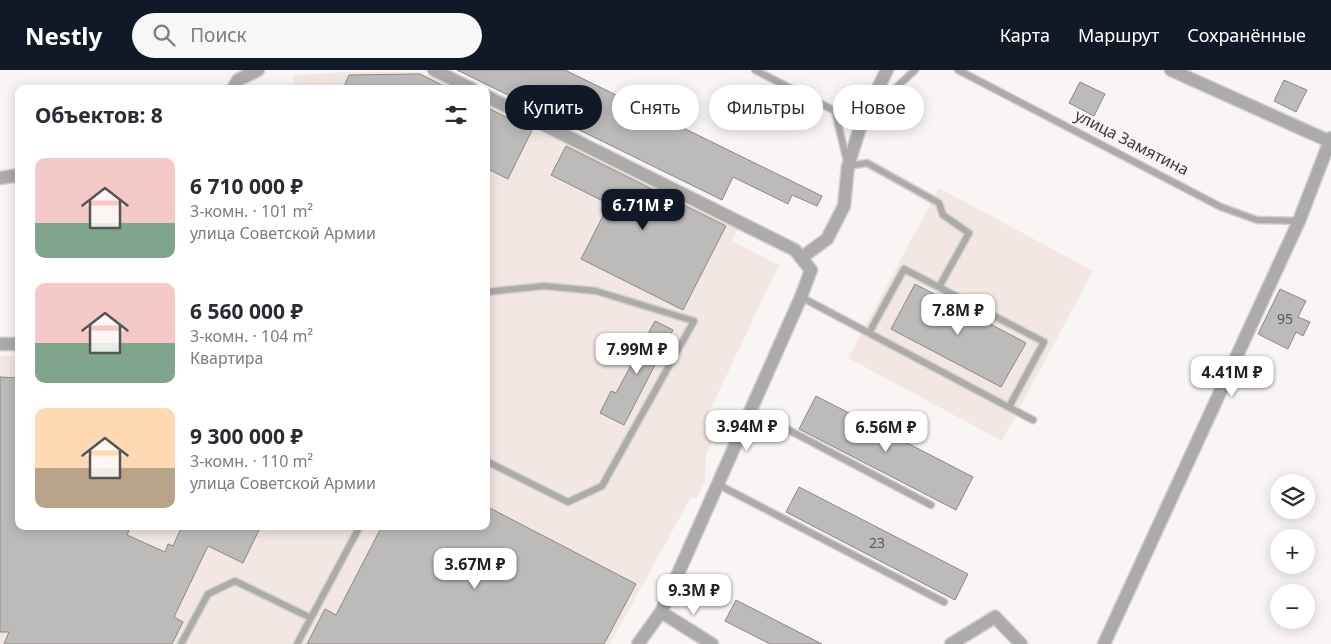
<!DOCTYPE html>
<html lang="ru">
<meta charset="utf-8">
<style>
:root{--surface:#fff;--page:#f7f7f7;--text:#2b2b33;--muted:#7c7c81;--accent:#111827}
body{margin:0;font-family:"Noto Sans",sans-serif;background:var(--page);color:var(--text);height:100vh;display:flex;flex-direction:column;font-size:19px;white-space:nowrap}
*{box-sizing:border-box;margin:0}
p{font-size:16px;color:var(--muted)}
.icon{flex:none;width:28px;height:28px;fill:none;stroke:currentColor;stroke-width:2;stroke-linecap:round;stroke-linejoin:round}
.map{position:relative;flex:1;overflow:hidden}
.details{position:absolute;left:15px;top:15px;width:475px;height:445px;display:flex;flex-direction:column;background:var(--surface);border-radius:10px;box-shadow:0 2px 12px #0003}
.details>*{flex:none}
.banner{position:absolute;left:505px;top:15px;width:475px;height:45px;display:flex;gap:10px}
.fabs{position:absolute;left:1270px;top:404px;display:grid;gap:10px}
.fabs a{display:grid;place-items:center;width:45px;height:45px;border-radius:50%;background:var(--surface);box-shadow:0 2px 12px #0003;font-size:25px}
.price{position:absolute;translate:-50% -42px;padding:0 11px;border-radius:10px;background:#fff;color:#222;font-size:16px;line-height:32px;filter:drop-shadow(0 1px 2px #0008)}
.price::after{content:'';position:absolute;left:50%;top:30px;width:15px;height:11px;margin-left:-8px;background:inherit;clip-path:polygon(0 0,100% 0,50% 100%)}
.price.current{background:var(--accent);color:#fff}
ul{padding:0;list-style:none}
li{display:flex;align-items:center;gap:15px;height:125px;padding:0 20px}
li span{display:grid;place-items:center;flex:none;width:140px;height:100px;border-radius:10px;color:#555}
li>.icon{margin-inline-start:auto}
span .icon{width:60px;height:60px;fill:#fffc;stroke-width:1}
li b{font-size:21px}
h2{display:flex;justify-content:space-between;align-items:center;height:60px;padding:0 20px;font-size:21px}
.pill{padding:0 18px;border-radius:22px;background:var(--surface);box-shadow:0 2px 12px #0003;font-size:18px;line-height:45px}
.pill.current{background:var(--accent);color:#fff}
header{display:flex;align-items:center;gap:30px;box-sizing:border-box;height:70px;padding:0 25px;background:var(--accent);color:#fff}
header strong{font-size:24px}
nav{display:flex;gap:28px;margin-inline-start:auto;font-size:18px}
.search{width:350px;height:45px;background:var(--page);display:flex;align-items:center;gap:12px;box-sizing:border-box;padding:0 18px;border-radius:28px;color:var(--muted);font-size:19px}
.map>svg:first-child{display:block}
</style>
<header>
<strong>Nestly</strong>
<div class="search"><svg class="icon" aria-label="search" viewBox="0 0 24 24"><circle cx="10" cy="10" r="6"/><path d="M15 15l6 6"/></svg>Поиск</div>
<nav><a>Карта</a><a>Маршрут</a><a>Сохранённые</a></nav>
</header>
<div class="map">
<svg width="1331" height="574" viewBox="0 0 1331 574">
<rect width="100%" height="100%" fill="#f9f5f4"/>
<path fill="#f2e7e2" d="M350,2h70l35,17h-159l-2,-5 -1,-9z
M486,34l252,124 -6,13 47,24 -76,160 13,7 -10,23 -1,27 -9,17 -5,-2 -81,147h-610v-288h19v170h467z
M939,118l154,83 -91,170 -154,-83z"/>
<path fill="#bdbaba" stroke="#8c8888" d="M457,0h108l257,126 -5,10 -25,-11 -4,9 -55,-27 -11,23z
M420,4l30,15h-107l6,-14z
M1284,10l23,10 -11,22 -22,-11z
M1080,12l25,12 -11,22 -25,-13z
M486,37l46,23 -24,49 -22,-11z
M566,76l160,80 -43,84 -102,-51 28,-55 -58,-29z
M915,214l111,59 -25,44 -110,-58z
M1280,219l26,12 -8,16 12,5 -7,14 -7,-4 -8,17 -30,-15z
M655,251l18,9 -49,95 -24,-12 11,-22 5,2z
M0,307l19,1v148h112l-4,9 38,17 3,-8 5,2 9,-20h79l-18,37 -35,-17 -34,71 9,5 -11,22h-168l5,-12h-9z
M816,326l157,81 -17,33 -157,-81z
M799,417l169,87 -13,26 -169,-88z
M486,436l150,78 -32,60h-297l18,-35 11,6 46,-89h104z
M736,530l86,44h-52l-45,-23z"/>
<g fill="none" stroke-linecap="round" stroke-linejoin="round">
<g stroke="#d3d0cf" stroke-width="9">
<path id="lane" d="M755,0l80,41 13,55 19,-3 72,40 4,12 26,18 -30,54
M958,0l263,137 36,13 42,1
M870,42l45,-42
M486,222l58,-6 52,5 98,30 -92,165 -34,16 -82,-41
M801,227l232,123
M869,263l35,-64 140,73 -35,65
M751,340l180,95
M717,414l227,118
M181,574l27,-50 27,-13 76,37
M297,574l63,-118"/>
</g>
<g stroke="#d3d0cf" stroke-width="15">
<path id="street" d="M434,0l38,19
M1171,0l160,72
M233,19l5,-9 20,-10
M486,26l309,154 16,20 -10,27 -140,315 -23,32
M0,108l19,-3
M801,188l26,-19 17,-33 4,-40 15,-48 24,-48
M0,274h19
M661,542l51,32
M951,574l44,-27 26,27
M1104,574l195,-423 32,-83"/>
</g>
<use href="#lane" stroke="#acabaa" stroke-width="6"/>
<use href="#street" stroke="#acabaa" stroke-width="12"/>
</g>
<g text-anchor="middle" stroke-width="4" stroke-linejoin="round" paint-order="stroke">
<g font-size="14" fill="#5c5a59">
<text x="1285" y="254">95</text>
<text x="877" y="478">23</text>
</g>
<g font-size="16" fill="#3b3a39" stroke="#f9f5f4">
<text transform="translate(1132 72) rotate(27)" y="6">улица Замятина</text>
</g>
</g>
</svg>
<div class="fabs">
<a><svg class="icon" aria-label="layers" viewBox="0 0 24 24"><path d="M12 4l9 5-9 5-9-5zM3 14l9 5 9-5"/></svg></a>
<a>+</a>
<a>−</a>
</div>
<b class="price current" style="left:643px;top:161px">6.71M ₽</b>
<b class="price" style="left:958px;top:266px">7.8M ₽</b>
<b class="price" style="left:637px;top:305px">7.99M ₽</b>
<b class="price" style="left:1232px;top:328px">4.41M ₽</b>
<b class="price" style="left:747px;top:382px">3.94M ₽</b>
<b class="price" style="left:886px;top:383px">6.56M ₽</b>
<b class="price" style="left:475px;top:520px">3.67M ₽</b>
<b class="price" style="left:694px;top:546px">9.3M ₽</b>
<div class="banner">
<a class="pill current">Купить</a>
<a class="pill">Снять</a>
<a class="pill">Фильтры</a>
<a class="pill">Новое</a>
</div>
<section class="details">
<h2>Объектов: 8<svg class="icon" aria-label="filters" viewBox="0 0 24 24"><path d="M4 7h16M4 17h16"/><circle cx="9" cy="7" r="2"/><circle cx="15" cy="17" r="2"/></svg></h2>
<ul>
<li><span style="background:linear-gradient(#f6c9c9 65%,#7fa58c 0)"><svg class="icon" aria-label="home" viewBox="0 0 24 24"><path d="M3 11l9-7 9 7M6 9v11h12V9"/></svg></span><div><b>6 710 000 ₽</b><p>3-комн. · 101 m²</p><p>улица Советской Армии</p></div></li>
<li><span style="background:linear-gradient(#f6c9c9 60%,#7fa58c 0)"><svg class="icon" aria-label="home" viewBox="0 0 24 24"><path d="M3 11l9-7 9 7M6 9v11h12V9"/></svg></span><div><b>6 560 000 ₽</b><p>3-комн. · 104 m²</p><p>Квартира</p></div></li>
<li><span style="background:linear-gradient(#ffd9b3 60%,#b9a48a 0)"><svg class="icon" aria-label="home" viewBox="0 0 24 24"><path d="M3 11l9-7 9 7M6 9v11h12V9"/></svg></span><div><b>9 300 000 ₽</b><p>3-комн. · 110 m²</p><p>улица Советской Армии</p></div></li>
</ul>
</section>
</div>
